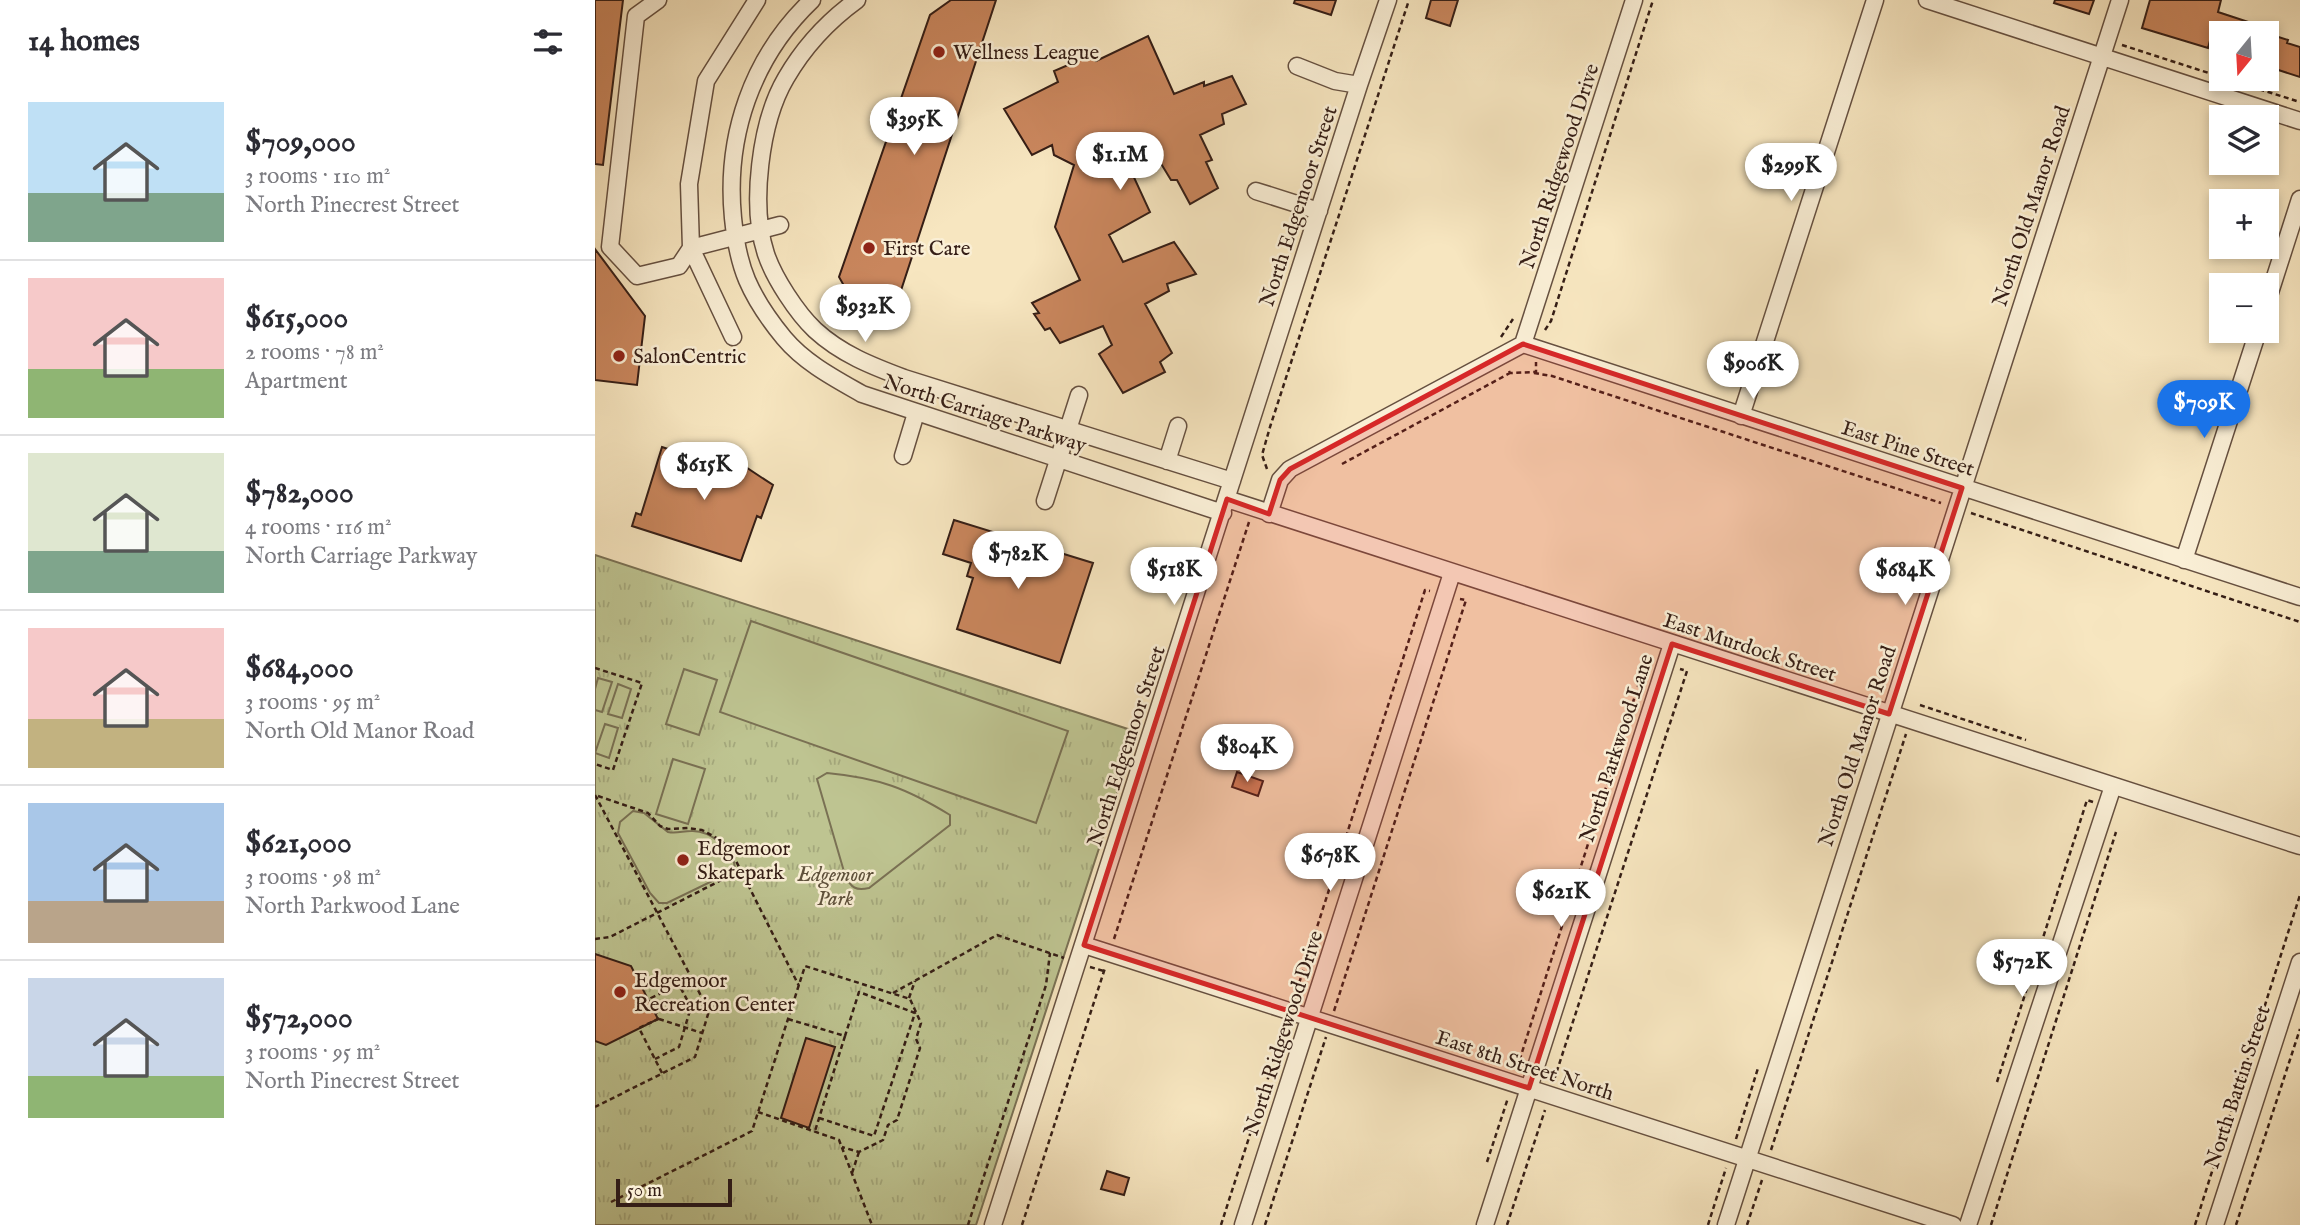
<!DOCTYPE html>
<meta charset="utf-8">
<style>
:root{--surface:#fff;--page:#f2f2f3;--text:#2b2b33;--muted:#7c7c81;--line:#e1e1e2;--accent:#1a73e8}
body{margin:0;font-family:"IM FELL English",serif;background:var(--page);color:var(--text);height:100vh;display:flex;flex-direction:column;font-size:26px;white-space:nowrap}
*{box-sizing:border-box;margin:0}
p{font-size:23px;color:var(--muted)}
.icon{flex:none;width:38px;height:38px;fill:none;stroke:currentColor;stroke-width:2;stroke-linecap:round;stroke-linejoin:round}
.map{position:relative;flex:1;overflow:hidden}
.drawer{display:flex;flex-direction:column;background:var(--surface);width:595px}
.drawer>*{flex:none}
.needle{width:46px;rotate:198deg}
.buttons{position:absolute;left:1614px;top:21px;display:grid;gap:14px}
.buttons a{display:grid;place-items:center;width:70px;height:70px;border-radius:0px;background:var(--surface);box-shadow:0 4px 10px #0003;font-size:35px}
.scale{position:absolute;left:21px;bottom:18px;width:116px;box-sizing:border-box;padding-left:7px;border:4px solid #351e16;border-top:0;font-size:19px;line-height:24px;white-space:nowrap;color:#351e16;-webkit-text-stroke:5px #faefd6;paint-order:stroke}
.price{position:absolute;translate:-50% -60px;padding:0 16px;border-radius:24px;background:#fff;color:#222;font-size:23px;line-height:46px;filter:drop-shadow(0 2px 4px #0008)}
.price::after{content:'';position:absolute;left:50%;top:42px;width:21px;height:16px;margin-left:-10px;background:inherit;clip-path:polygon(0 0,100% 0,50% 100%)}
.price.active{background:var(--accent);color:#fff}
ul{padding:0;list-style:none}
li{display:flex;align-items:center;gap:21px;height:175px;padding:0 28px}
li+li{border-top:2px solid var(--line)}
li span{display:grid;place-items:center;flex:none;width:196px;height:140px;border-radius:0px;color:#555}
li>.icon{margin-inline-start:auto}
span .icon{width:84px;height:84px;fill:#fffc;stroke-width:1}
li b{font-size:30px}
h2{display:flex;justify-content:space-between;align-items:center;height:84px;padding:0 28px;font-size:30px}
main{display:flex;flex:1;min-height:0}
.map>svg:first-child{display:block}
</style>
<main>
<section class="drawer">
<h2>14 homes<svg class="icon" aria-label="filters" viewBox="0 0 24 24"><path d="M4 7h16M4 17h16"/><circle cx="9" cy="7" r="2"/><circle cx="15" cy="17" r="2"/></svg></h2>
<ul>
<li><span style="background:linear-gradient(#bfe0f5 65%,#7fa58c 0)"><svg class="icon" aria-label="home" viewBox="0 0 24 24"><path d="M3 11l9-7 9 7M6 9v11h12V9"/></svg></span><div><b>$709,000</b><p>3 rooms · 110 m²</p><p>North Pinecrest Street</p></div></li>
<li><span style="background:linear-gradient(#f6c9c9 65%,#8fb573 0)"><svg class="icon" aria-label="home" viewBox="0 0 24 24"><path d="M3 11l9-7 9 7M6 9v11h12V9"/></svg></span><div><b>$615,000</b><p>2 rooms · 78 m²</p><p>Apartment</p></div></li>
<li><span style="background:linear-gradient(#dfe7d0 70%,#7fa58c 0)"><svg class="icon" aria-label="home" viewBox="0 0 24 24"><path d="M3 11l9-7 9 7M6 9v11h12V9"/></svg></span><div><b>$782,000</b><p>4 rooms · 116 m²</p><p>North Carriage Parkway</p></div></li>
<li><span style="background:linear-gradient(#f6c9c9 65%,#c2b280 0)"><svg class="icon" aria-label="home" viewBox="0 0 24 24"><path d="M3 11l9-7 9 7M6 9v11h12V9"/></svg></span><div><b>$684,000</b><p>3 rooms · 95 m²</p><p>North Old Manor Road</p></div></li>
<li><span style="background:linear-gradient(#a9c7e8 70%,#b9a48a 0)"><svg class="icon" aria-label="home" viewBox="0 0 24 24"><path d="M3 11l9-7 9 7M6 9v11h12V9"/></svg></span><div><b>$621,000</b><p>3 rooms · 98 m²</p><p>North Parkwood Lane</p></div></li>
<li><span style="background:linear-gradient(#c9d6e8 70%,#8fb573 0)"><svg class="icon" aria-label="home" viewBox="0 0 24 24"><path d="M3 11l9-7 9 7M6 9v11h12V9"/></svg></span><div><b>$572,000</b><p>3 rooms · 95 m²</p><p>North Pinecrest Street</p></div></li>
</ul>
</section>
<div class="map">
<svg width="1705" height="1225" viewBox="0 0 1705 1225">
<defs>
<pattern id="grass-tufts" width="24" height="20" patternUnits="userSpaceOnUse" patternTransform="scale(1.75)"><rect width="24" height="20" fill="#bec491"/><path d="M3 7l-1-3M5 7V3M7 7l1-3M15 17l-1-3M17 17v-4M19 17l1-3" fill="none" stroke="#a4a87c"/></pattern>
</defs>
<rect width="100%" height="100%" fill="#f7e6c0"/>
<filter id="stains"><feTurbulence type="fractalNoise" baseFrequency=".00286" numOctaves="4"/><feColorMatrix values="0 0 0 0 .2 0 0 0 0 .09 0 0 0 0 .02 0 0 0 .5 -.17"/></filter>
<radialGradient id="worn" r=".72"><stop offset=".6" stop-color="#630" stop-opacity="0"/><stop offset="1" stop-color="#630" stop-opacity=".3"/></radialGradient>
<path fill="url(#grass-tufts)" stroke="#7a7154" stroke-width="2" d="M0,555l542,177 -161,493h-381z"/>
<path fill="#bec491" stroke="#7a7154" stroke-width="2" d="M156,621l317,110 -32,92 -316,-111z
M89,669l33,11 -18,55 -33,-11z
M3,678l14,4 -10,30 -7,-2v-21z
M23,684l13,5 -9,29 -14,-4z
M10,724l13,4 -9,30 -14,-5z
M78,759l32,10 -17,55 -32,-10z
M232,773c52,5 79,15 123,42v10l-81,63c-13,3 -18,0 -24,-13l-28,-96z
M38,811l11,2 24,19c8,2 15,-1 23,-1 19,-1 44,19 44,39l-68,33h-8l-9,-10 -32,-60 2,-11z"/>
<path fill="#c9865d" stroke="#351e16" stroke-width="2" d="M0,0h28l-20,165 -8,-1z
M356,0h45l-106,324 -30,-10 -21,-37 91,-262z
M700,0h41l-5,15 -37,-12z
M836,0h27l-8,26 -24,-8z
M1460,0h39l-5,14 -35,-11z
M1555,0h71l-3,12 58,19 -1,2h-63l-4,15 -66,-20z
M1671,33l22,7 -1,3 13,4v30l-34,-11z
M553,36l26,58 30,-12v4l28,-10 14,28 -24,10 2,10 -24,11 12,25 -6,2 12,26 -28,16 -13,-24h-6l-14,-23 -26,14 19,41 -41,23 14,27 51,-20 22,32 -29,10 2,7 -24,13 27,49 -12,9 5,10 -42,21 -24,-39 13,-9 -9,-19 -43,17 -10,-15 -5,2 -11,-16 5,-1 -7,-10 48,-23 -25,-53 19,-62 -20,-10 -2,-10 -20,10 -28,-46 54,-27 -4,-11 35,-15 7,5z
M0,249l50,67 -8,69 -42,-5z
M67,447l48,16 4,-12 21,9 38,25 -12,33 -4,-2 -16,45 -109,-35 4,-13 5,2z
M359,520l139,43 -33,100 -103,-34 16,-51 -6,-2 4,-13 -28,-9z
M642,772l26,9 -5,15 -26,-9z
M0,954l36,12 27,53 -52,26 -11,-4z
M211,1038l29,9 -26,81 -28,-10z
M512,1171l22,7 -5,17 -23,-6z"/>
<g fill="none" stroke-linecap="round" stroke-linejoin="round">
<g stroke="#665040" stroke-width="19">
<path id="minor" d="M63,0l-22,16 -26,231 27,29 42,-10 12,-18 89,-23
M217,0c-60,57 -87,136 -79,218 2,20 6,43 14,62 9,21 23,41 37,58 21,25 50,40 78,56l361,119
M262,0c-29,21 -53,47 -71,78 -26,44 -36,128 -20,176 8,24 31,59 49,76 26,24 57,36 89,48l328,103
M1332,0l373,121
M702,66l38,15 24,4
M661,191l63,20
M1671,305l34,-106
M138,337l-42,-89 -2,-64 17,-103 51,-81
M928,344l111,-344
M1146,416l134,-416
M308,456l13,-43
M572,461l11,-35
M632,499l1073,347
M450,501l34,-106
M674,514l11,-34 10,-11 233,-125 777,253
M1589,560l74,-229
M489,945l869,280
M398,1225l366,-1140 29,-85
M648,1225l209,-652
M890,1225l187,-581
M1131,1225l394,-1225
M1373,1225l145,-439
M1620,1225l85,-263"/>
</g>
<path stroke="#351e16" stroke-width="2.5" stroke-dasharray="5 3.5" stroke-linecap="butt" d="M1527,45l99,32
M1632,79l73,23
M950,330l6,-9 102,-321
M906,337l12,-18
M914,371l1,2 26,-1v-10
M939,373l18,3 389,127
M747,464l168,-91
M672,469l-5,-14 8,-28 139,-427
M1376,513l329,109
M0,668l47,15 -29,87 -18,-6
M1325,705l106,35
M0,795l114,216 -14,46 -100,50
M3,796l50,17 12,13 8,3 20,-1 14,2 20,11 14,20 63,125
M0,939l15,-2 131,-67
M519,939l135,-417
M495,967l14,4
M298,993l104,-58 67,23
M314,998l6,-17
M699,999l131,-409 5,1
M739,1011l132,-411 -6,-1
M64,1019l43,14
M193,1019l57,17 -30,95
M60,1059l24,-12 12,-40 -12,-22
M922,1068l130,-410 4,1
M67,1073l-23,-45 19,-9 -7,-21 41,-20
M959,1080l133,-409 -7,-2
M1402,1082l90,-282 6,2
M163,1112l81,28 33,85
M224,1118l55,18 41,-123 -56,-21 -14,44
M1141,1139l22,-71
M1176,1150l135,-416
M892,1162l21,-64
M257,1173l7,-21
M16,1202l141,-71 53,-165 105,33 11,24 -5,16 4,9 -23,72 -9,5 -5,15 -24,12 -17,-5
M373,1225l78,-240 4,-32
M427,1225l83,-257
M626,1225l64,-200
M670,1225l61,-188
M912,1225l38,-115
M1113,1225l18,-57
M1152,1225l15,-45
M1396,1225l125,-393
M1600,1225l105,-330
M1641,1225l64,-196"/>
<use href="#minor" stroke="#faefd6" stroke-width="16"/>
</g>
<path fill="#d62828" fill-opacity="0.2" stroke="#d62828" stroke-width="5" stroke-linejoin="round" d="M928,344l439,144 -73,226 -217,-70 -143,444 -445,-143 143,-446 42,15 11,-34 10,-11z"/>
<g fill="#8f2418" stroke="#faefd6" stroke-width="2.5">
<circle cx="344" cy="52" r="7"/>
<circle cx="274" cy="248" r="7"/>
<circle cx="24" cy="356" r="7"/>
<circle cx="88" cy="860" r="7"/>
<circle cx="25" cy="992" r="7"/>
</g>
<g text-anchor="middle" stroke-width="5" stroke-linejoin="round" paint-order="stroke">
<g font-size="21" fill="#351e16" stroke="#faefd6" text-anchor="start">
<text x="358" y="59">Wellness League</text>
<text x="288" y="255">First Care</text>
<text x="38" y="363">SalonCentric</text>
<text x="102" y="855">Edgemoor<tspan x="102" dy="24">Skatepark</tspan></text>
<text x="39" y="987">Edgemoor<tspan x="39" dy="24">Recreation Center</tspan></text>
</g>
<g font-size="21" fill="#351e16" stroke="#faefd6">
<text transform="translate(964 166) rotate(-72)" y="7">North Ridgewood Drive</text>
<text transform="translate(703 206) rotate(-72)" y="7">North Edgemoor Street</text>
<text transform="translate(1436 206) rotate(-72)" y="7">North Old Manor Road</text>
<text transform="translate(390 413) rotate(18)" y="7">North Carriage Parkway</text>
<text transform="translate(1313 448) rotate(18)" y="7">East Pine Street</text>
<text transform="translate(1155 647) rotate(18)" y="7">East Murdock Street</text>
<text transform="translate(531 746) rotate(-72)" y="7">North Edgemoor Street</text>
<text transform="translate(1262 746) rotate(-72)" y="7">North Old Manor Road</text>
<text transform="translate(1021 748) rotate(-72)" y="7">North Parkwood Lane</text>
<text transform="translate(688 1033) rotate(-72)" y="7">North Ridgewood Drive</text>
<text transform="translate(930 1065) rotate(18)" y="7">East 8th Street North</text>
<text transform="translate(1642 1087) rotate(-72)" y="7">North Battin Street</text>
</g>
<g font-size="21" font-style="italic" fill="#5e503b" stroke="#faefd6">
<text x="240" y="881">Edgemoor<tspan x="240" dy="24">Park</tspan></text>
</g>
</g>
<rect width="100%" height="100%" filter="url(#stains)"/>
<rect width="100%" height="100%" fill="url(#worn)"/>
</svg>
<div class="buttons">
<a><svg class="needle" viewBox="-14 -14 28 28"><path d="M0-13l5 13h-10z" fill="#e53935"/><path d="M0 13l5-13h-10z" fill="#7c7c81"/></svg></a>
<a><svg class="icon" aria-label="layers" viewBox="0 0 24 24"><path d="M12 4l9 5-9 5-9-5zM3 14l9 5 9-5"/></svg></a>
<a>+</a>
<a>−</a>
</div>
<div class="scale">50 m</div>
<b class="price" style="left:319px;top:157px">$395K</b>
<b class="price" style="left:525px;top:192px">$1.1M</b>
<b class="price" style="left:1196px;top:203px">$299K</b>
<b class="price" style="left:270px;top:344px">$932K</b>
<b class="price" style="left:1158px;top:401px">$906K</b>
<b class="price active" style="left:1609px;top:440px">$709K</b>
<b class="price" style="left:109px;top:502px">$615K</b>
<b class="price" style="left:423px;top:591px">$782K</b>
<b class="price" style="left:579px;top:607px">$518K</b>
<b class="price" style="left:1310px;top:607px">$684K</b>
<b class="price" style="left:652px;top:784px">$804K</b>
<b class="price" style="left:735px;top:893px">$678K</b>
<b class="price" style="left:966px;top:929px">$621K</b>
<b class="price" style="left:1427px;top:999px">$572K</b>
</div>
</main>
